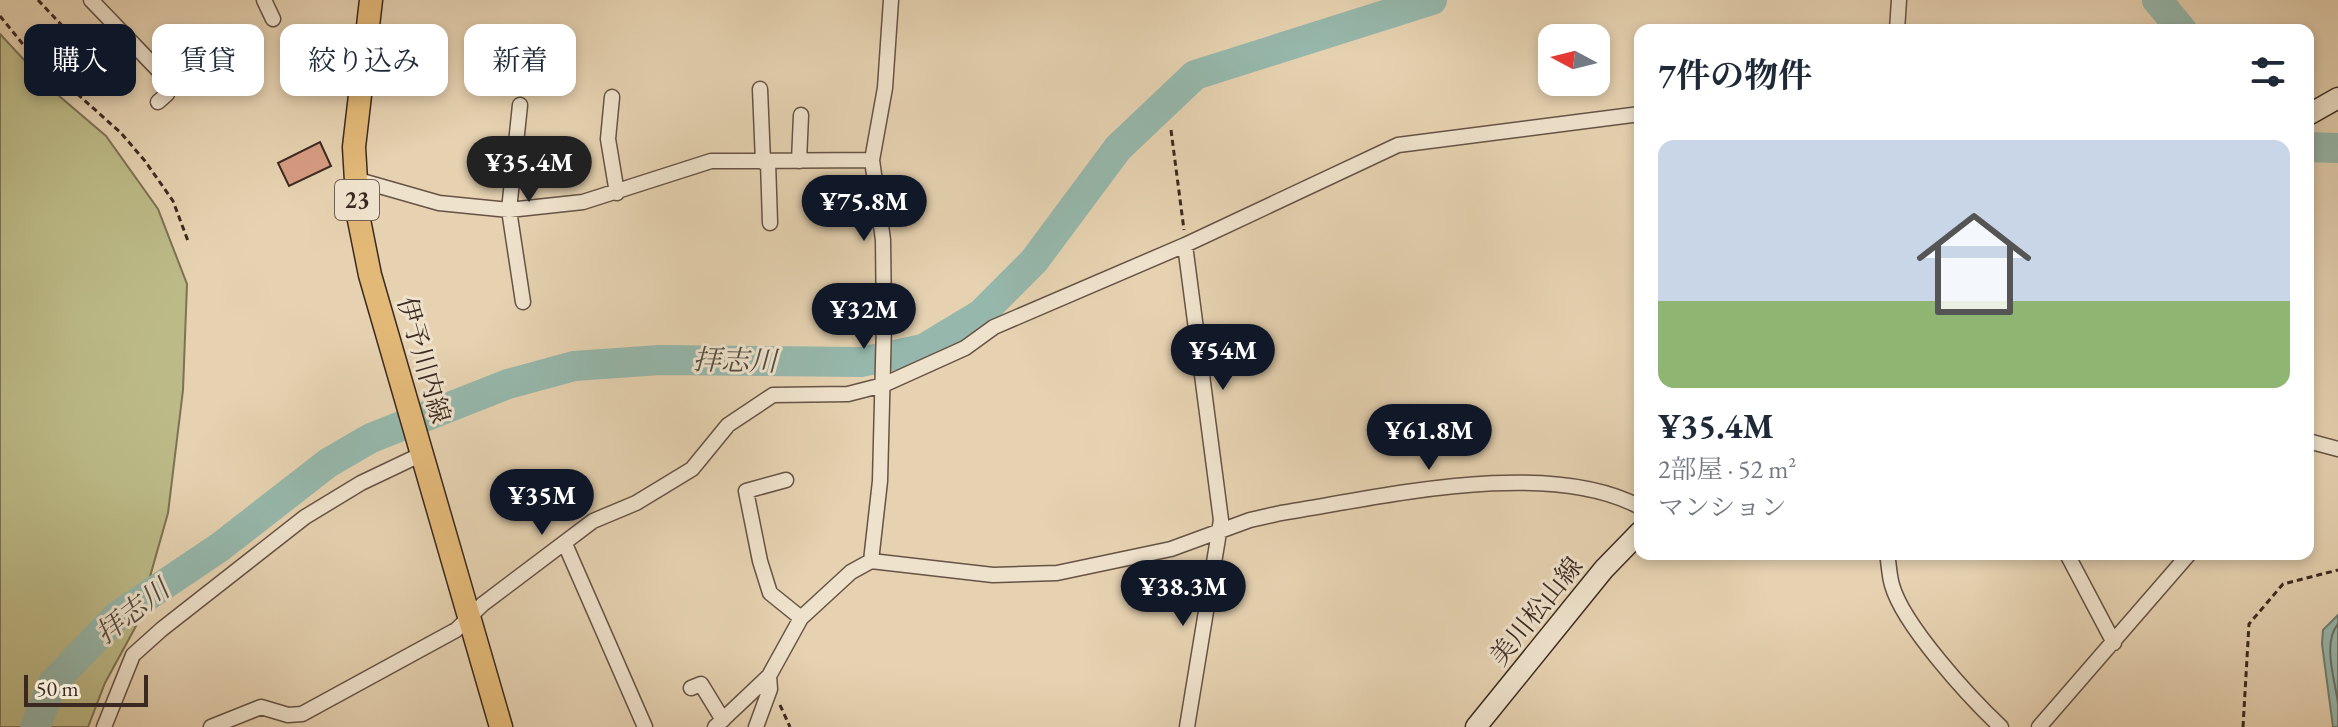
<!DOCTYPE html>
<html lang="ja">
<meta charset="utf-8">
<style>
:root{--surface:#fff;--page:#f6f6f7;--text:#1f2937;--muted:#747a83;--line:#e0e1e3;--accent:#111827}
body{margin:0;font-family:"EB Garamond","Noto Serif JP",serif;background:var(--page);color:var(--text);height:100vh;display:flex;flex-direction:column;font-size:30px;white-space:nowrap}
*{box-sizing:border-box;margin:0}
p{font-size:26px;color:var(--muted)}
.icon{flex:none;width:44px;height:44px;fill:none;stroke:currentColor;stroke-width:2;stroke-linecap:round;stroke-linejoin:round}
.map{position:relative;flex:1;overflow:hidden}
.drawer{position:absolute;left:1634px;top:24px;width:680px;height:536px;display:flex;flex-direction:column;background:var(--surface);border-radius:16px;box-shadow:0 4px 12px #0003}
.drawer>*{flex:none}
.top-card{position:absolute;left:24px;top:24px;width:760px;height:72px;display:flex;gap:16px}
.needle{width:52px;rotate:277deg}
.buttons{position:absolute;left:1538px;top:24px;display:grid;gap:16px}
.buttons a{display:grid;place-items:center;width:72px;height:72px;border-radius:16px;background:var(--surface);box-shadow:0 4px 12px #0003;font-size:40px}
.scale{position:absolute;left:24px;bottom:20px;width:124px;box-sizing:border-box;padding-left:8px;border:4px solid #3b2921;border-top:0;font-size:22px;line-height:28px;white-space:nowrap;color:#3b2921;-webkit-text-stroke:6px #efe2cc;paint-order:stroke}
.price{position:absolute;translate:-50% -68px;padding:0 18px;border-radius:28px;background:var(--accent);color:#fff;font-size:26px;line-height:52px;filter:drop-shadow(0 2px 4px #0008)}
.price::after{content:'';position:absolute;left:50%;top:48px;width:24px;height:18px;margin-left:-12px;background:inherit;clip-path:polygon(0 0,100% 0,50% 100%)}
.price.current{background:#222;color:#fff}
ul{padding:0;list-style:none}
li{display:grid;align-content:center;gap:16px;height:424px;padding:0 24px}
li+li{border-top:2px solid var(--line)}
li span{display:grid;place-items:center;height:248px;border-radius:16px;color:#555}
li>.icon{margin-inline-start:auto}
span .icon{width:144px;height:144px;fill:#fffc;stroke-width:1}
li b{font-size:34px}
h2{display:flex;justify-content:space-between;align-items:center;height:96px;padding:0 24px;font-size:34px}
.tag{padding:0 28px;border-radius:16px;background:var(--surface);box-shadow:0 4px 12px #0003;font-size:28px;line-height:72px}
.tag.current{background:var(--accent);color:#fff}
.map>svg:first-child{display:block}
</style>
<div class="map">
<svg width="2338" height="727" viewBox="0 0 2338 727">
<rect width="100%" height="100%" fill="#e6d2b1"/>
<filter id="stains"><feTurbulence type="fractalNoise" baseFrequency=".0025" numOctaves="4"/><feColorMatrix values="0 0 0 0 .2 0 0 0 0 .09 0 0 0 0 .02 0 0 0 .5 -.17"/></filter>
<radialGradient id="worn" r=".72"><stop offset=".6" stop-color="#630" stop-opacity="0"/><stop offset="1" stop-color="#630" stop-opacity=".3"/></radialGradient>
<path fill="#bcba87" stroke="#7c7254" stroke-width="2" d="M0,34l51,55 55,47 52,73 29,75 -4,106 -15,123 -32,113 -31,57 -17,44h-88z"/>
<path fill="#96b8ac" stroke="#727f74" stroke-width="2" d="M2338,615v112h-5l-11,-83 1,-14z"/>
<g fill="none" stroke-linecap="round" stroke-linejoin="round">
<path stroke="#687066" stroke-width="2" d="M2338,624c-16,19 -3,56 0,79"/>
<path stroke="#96b8ac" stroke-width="30" d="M2157,0l25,30
M2308,147l30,1
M35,727l18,-44 63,-66 104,-70 108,-84 43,-25 137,-54 66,-18 86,-6 201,2 62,-13 58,-35 53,-53 84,-113 77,-73 237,-75"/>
</g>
<path fill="#d79c82" stroke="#3b2921" stroke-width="2" d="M320,142l11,24 -42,20 -11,-23z"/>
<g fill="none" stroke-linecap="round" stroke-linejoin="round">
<g stroke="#665345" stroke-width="17">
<path id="minor" d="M91,0l71,74 7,12 -2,8 -9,8
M264,0l9,19
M1897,30l2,-30
M760,89l3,73
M612,97l-4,42 9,54
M520,105l-11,105 14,92
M799,161l2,-46
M768,162l2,61
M355,179l84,24 70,7 74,-8 128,-41 161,-1
M1185,245l36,275 -34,207
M2308,441l30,8
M786,480l-40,11 14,70 10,32 31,25
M565,544l80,183
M1887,554c2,10 2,21 5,31 11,40 78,113 109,142
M2067,554l47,89
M871,561l9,-80 4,-157 -1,-84 -11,-80 13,-72 6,-88
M691,688l10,-4 22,36
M104,727l29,-72 29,-26 143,-112 56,-34 61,-29
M211,727l50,-20 27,8 14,-1 154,-84 27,-26 110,-83 43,-18 56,-34 36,-44 45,-30 75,-1 35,-9 82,-37 29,-21 191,-82 213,-100 242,-31
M715,727l54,-51 32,-58 50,-46 20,-11 122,14 64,-2 114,-24 79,-29 31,-7c102,-16 266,-56 359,-6
M756,727l14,-38 -1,-13
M2039,727l150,-173"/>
</g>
<g stroke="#3b2921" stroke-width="23">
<path id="secondary" d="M2308,115l30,-17
M1476,727l128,-158 36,-37"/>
</g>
<g stroke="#3b2921" stroke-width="25">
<path id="primary" d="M371,0l-17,147 4,68 12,60 131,452"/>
</g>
<path stroke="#3b2921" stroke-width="3" stroke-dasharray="6 4" stroke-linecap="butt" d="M38,0l63,67
M0,16l26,32 95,85 24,28 28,40 15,40
M1171,130l13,100
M780,705l10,22
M2243,727l6,-103 34,-40 55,-14"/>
<use href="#minor" stroke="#efe2cc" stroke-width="14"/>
<use href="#secondary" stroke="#efe2cc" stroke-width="20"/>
<use href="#primary" stroke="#e3b978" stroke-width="22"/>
</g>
<g text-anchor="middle" stroke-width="6" stroke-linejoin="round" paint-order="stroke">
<rect fill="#efe2cc" stroke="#716054" stroke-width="2" x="335" y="180" width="44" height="40" rx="6"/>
<g font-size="24" font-weight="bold" fill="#3b2921">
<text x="357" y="208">23</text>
</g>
<g font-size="26" fill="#3b2921" stroke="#efe2cc">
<text transform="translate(424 360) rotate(74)" y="9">伊予川内線</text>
<text transform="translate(1536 611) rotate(-51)" y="9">美川松山線</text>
</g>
<g font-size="28" font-style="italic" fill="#524d44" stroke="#efe2cc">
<text transform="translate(735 360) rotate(1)" y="10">拝志川</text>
<text transform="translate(132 611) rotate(-38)" y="10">拝志川</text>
</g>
</g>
<rect width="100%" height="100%" filter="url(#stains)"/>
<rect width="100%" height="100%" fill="url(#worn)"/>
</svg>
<div class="buttons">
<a><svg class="needle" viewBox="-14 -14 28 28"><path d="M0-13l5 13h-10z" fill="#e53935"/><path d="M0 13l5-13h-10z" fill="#747a83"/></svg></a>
</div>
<div class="scale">50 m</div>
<b class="price current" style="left:529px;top:204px">¥35.4M</b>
<b class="price" style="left:864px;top:243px">¥75.8M</b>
<b class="price" style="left:864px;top:351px">¥32M</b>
<b class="price" style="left:1223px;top:392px">¥54M</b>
<b class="price" style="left:1429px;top:472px">¥61.8M</b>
<b class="price" style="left:542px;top:537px">¥35M</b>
<b class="price" style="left:1183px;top:628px">¥38.3M</b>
<div class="top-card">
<a class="tag current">購入</a>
<a class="tag">賃貸</a>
<a class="tag">絞り込み</a>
<a class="tag">新着</a>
</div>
<section class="drawer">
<h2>7件の物件<svg class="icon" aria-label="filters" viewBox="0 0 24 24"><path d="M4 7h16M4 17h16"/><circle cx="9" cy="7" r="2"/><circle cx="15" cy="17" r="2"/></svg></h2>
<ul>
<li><span style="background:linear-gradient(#c9d6e8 65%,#8fb573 0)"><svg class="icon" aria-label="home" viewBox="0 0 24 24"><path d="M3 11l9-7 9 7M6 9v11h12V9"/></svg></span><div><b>¥35.4M</b><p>2部屋 · 52 m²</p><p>マンション</p></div></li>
</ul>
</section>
</div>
